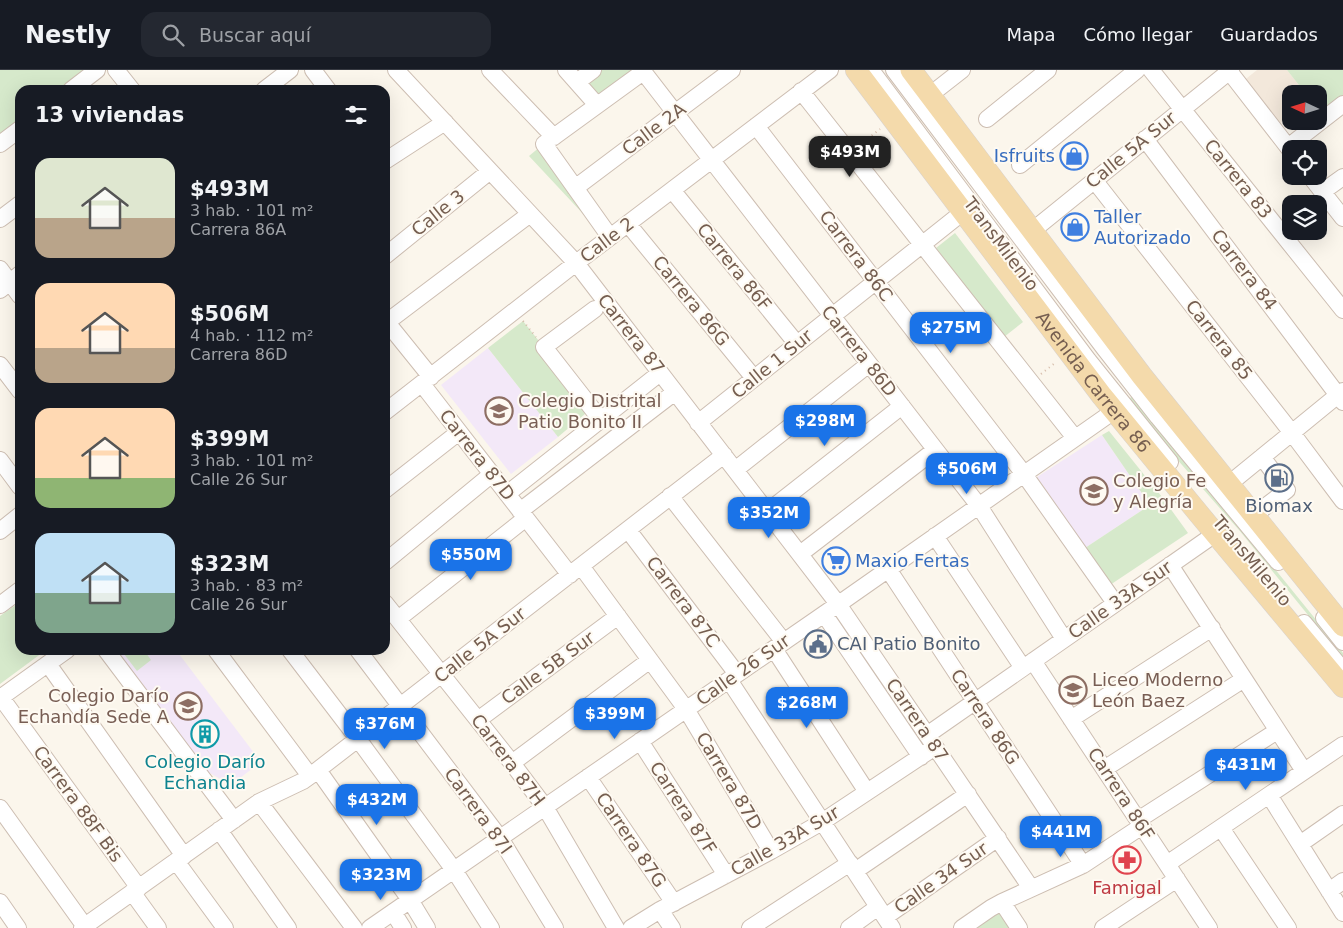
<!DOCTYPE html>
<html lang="es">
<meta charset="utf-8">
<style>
:root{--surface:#171b24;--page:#242831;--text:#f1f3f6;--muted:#9ea1a6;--line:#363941;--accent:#1a73e8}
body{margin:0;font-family:"DejaVu Sans",sans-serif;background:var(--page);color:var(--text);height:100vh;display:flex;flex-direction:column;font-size:19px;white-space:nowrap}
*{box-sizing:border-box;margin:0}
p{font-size:16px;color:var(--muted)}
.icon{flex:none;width:28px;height:28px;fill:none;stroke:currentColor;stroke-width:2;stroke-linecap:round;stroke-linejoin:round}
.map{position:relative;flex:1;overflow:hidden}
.details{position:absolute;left:15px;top:15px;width:375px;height:570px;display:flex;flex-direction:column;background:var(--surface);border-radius:15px;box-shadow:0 5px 20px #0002}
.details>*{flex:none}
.needle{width:32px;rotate:274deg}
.buttons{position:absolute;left:1282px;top:15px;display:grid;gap:10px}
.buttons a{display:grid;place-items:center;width:45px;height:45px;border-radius:10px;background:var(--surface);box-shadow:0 5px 20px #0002;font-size:25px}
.price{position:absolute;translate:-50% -42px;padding:0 11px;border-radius:10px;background:var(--accent);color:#fff;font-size:16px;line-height:32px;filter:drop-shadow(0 1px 2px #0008)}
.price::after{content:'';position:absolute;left:50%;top:30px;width:15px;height:11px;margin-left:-8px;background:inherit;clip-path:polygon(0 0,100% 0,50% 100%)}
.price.active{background:#222;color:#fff}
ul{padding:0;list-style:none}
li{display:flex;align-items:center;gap:15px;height:125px;padding:0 20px}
li span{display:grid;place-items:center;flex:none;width:140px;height:100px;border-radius:15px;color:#555}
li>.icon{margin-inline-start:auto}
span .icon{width:60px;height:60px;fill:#fffc;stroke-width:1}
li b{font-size:21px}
h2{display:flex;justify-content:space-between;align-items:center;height:60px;padding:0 20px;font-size:21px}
header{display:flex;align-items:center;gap:30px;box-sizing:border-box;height:70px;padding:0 25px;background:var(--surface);border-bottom:1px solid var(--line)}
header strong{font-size:24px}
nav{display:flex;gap:28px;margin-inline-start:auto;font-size:18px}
.search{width:350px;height:45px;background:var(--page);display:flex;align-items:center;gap:12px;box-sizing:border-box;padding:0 18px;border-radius:15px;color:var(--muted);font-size:19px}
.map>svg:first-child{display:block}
</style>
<header>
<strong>Nestly</strong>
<div class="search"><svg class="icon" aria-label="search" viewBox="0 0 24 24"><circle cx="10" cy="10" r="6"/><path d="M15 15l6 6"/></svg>Buscar aquí</div>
<nav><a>Mapa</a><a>Cómo llegar</a><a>Guardados</a></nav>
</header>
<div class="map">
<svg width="1343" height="858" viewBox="0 0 1343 858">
<rect width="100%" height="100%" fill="#fbf6ec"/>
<path fill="#f3e8db" d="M1257,0h30l19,24h-15v20l-14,12 -35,-44z"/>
<path fill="#f3e8f8" d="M488,278l70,89 -47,37 -70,-89z
M1102,365l48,70 -65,43 -48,-71z
M114,580h62l85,112 -30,23 -23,-13z"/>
<path fill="#d6e9cb" d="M0,0h86l-27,20h-39v30l-20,15z
M601,0h33l-35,29 -13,-17z
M1287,0h56v25l-22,18 -2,-3v-16h-13z
M541,76l59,86 -71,-76z
M955,163l68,89 -19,15 -68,-89z
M523,251l69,87 -34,29 -70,-89z
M1134,325l209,258v5l-104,-128 -113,-129z
M1109,361l53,66 26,36 -78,52 -25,-37 65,-43 -48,-70z
M20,532v48h26l-46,34v-68z
M121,580h23l7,10 -14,11z
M1002,839l13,19h-42z"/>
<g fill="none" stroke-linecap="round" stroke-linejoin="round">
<g stroke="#cdbeb2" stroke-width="18">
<path id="minor" d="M116,0l16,20
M313,0l15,20
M396,0l180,193 262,341 193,284
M490,0l64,67
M566,0l31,35
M642,0l337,436 85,133
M871,0l217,290 82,102
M894,0l210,278 54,69 120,145
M1151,0l192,240
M1229,1l62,80
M577,12l16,-12
M71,20l26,-20
M264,20l26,-20
M801,21l274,347
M930,25l32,-25
M987,49l61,-49
M756,56l268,348 91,129
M1145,69l198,263
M0,74l20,-15
M1288,77l55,-43
M385,91l60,-39
M1020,95l117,-95
M1310,106l33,42
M1094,110l198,253 51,68
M575,118l157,-118
M672,120l125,154
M1322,122l21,-15
M0,149l20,-15
M628,154l126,154
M1032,161l199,-161
M610,167l-66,-93 99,-72
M385,186l105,-85
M0,199l20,27
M0,220l20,-16
M595,239l-51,38 57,73
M385,250l46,57
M387,252l143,-108
M0,295l20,26
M422,314l148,191
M385,342l191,-149 254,-193
M698,353l265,-211
M1262,387l12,16
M0,390l20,27
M735,400l134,-106
M1229,414l114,-93
M385,420l74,-58
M507,424l153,-121
M670,426l114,146
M520,441l155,-119
M767,442l135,-106
M1253,446l34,-26 -4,-5
M628,460l109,144
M0,461l20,-16
M935,466l88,132
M800,484l135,-104
M385,492l107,-88
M1170,495l134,206
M581,496l105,143 85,142
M888,499l195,296
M385,533l127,160 33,44 71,121
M0,535l20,-15
M824,544l97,143
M1324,548l19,24
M398,549l128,-101
M1304,553l39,47
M774,579l93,143
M106,580l128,170
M216,580l94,126
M290,580l68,89 96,131 37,58
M358,580l142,188 55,90
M1033,591l176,267
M48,594l136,192
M729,610l163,248
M0,626l139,192
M0,628l67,-48
M1071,649l141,-91
M478,650l140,-104
M927,665l288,-201
M640,671l86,134
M512,693l138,-103
M1104,699l140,-90
M318,700l92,130 17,28
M588,707l86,126
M1269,725l74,118
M259,732l95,126
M0,738l86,120
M1138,750l139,-89
M1221,758l67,100
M219,760l69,98
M1300,774l43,-30
M176,791l49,67
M1167,794l176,-119
M855,801l113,-77
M1329,821l14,-10
M132,822l26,36
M0,832l18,26
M1002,832l17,26
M660,840l12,18
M393,842l10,16
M885,847l113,-79
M82,858l177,-126 44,-21 7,-5 414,-321
M370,858l473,-327 271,-190
M631,858l29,-18 111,-59 51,-29 113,-75
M750,858l100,-65
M849,858l29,-21
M962,858l29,-20 11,-6 81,-37 59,-39
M1103,858l74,-49"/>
</g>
<g stroke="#d8d2ce" stroke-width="22">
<g id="major">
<path id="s1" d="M856,0l246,326 97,118 144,173"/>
<path d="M911,0l231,306 201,250"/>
</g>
</g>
<path stroke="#d4baa8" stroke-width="2" stroke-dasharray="1 4" stroke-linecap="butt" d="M860,75l20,-16
M523,251l13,16
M1041,304l14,-11"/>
<use href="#minor" stroke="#fff" stroke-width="16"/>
<use href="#major" stroke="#f4daab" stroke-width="21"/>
</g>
<defs>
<g id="shop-ring" transform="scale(1.4375)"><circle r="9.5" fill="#fefaf2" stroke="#3f7fe0" stroke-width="1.5"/><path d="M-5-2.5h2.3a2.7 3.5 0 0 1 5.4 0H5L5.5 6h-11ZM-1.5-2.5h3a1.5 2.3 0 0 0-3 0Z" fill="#3f7fe0"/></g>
<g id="school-ring" transform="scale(1.4375)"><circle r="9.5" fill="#fefaf2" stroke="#8d6e63" stroke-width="1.5"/><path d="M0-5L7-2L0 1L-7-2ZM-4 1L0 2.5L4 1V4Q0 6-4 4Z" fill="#8d6e63"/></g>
<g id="fuel-ring" transform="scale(1.4375)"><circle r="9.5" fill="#fefaf2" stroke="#5c6f8a" stroke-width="1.5"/><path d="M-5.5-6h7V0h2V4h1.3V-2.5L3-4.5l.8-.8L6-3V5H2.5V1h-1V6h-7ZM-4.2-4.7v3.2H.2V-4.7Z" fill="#5c6f8a"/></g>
<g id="supermarket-ring" transform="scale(1.4375)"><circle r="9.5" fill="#fefaf2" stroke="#3f7fe0" stroke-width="1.5"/><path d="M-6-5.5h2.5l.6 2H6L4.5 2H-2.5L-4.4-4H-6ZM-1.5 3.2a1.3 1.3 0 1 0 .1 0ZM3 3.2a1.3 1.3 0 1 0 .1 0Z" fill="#3f7fe0"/></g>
<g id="civic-ring" transform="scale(1.4375)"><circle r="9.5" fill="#fefaf2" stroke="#5c6f8a" stroke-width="1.5"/><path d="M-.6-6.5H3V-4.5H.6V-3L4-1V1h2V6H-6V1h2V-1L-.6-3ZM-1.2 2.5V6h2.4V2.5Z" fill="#5c6f8a"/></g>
<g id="building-ring" transform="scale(1.4375)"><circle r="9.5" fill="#fefaf2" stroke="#0f9aa8" stroke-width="1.5"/><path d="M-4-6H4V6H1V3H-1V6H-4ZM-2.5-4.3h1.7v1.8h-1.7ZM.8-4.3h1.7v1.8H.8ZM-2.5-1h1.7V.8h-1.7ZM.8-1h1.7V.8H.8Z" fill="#0f9aa8"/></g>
<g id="pharmacy-ring" transform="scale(1.4375)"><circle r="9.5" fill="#fefaf2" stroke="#e0444e" stroke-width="1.5"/><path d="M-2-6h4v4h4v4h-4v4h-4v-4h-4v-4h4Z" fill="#e0444e"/></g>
</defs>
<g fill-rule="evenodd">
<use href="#shop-ring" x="1074" y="86"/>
<use href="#shop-ring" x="1075" y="157"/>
<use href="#school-ring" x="499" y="341"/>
<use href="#fuel-ring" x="1279" y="408"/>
<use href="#school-ring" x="1094" y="421"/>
<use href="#supermarket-ring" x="836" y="491"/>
<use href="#civic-ring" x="818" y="574"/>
<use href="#school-ring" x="1073" y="620"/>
<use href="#school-ring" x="188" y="636"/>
<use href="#building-ring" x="205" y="664"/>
<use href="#pharmacy-ring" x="1127" y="790"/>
</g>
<g text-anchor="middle" stroke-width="4" stroke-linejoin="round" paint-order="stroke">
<g font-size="18" fill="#755e50" stroke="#fefaf2">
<text transform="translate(654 59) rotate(-37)" y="6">Calle 2A</text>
<text transform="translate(1131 80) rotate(-39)" y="6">Calle 5A Sur</text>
<text transform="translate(1238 109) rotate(51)" y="6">Carrera 83</text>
<text transform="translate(438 143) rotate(-39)" y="6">Calle 3</text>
<text transform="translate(607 170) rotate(-37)" y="6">Calle 2</text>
<text transform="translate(1001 174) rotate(53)" y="6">TransMilenio</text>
<text transform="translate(856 186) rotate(53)" y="6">Carrera 86C</text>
<text transform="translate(734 197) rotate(51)" y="6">Carrera 86F</text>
<text transform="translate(1244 200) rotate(53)" y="6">Carrera 84</text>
<text transform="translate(691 231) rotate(51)" y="6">Carrera 86G</text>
<text transform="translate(631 264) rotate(52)" y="6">Carrera 87</text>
<text transform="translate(1219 270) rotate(52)" y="6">Carrera 85</text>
<text transform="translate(859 281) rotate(52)" y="6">Carrera 86D</text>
<text transform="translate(772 294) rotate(-39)" y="6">Calle 1 Sur</text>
<text dy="6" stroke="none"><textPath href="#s1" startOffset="392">Avenida Carrera 86</textPath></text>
<text transform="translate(477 385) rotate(52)" y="6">Carrera 87D</text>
<text transform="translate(1252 491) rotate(50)" y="6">TransMilenio</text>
<text transform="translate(1120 530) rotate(-35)" y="6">Calle 33A Sur</text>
<text transform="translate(683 532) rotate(53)" y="6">Carrera 87C</text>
<text transform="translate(480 575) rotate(-38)" y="6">Calle 5A Sur</text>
<text transform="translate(548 598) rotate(-36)" y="6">Calle 5B Sur</text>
<text transform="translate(743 600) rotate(-35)" y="6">Calle 26 Sur</text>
<text transform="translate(985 647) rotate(57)" y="6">Carrera 86G</text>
<text transform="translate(917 650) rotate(56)" y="6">Carrera 87</text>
<text transform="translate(508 690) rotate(53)" y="6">Carrera 87H</text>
<text transform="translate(729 711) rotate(59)" y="6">Carrera 87D</text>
<text transform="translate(1121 724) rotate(57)" y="6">Carrera 86F</text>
<text transform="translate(78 734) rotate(54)" y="6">Carrera 88F Bis</text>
<text transform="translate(683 738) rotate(57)" y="6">Carrera 87F</text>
<text transform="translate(478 741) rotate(54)" y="6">Carrera 87I</text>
<text transform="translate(631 770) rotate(56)" y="6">Carrera 87G</text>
<text transform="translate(785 771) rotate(-30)" y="6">Calle 33A Sur</text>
<text transform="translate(941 808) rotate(-35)" y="6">Calle 34 Sur</text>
</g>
<g font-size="18" fill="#366cbe" stroke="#fefaf2" text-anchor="start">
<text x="1055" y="92" text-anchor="end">Isfruits</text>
<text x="1094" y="153">Taller<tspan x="1094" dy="21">Autorizado</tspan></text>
<text x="855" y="497">Maxio Fertas</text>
</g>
<g font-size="18" fill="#785e54" stroke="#fefaf2" text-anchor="start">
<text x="518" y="337">Colegio Distrital<tspan x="518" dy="21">Patio Bonito II</tspan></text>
<text x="1113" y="417">Colegio Fe<tspan x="1113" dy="21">y Alegría</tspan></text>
<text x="1092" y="616">Liceo Moderno<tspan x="1092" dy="21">León Baez</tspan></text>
<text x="169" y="632" text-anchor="end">Colegio Darío<tspan x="169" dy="21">Echandía Sede A</tspan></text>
</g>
<g font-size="18" fill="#4e5e75" stroke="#fefaf2">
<text x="1279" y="442">Biomax</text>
<text x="837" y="580" text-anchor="start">CAI Patio Bonito</text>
</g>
<g font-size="18" fill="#0d838f" stroke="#fefaf2">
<text x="205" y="698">Colegio Darío<tspan x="205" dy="21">Echandia</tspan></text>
</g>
<g font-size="18" fill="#be3a42" stroke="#fefaf2">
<text x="1127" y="824">Famigal</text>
</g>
</g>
</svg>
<div class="buttons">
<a><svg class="needle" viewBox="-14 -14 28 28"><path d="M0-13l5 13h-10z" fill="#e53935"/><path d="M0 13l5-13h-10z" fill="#9ea1a6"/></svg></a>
<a><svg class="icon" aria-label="locate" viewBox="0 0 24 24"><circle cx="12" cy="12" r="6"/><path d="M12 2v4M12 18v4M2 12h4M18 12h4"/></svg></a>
<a><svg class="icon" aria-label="layers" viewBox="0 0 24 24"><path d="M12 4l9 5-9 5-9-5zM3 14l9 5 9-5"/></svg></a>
</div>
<b class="price active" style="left:850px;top:108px">$493M</b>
<b class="price" style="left:951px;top:284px">$275M</b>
<b class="price" style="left:825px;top:377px">$298M</b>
<b class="price" style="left:967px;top:425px">$506M</b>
<b class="price" style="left:769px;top:469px">$352M</b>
<b class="price" style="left:471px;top:511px">$550M</b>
<b class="price" style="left:807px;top:659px">$268M</b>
<b class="price" style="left:615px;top:670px">$399M</b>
<b class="price" style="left:385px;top:680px">$376M</b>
<b class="price" style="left:1246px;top:721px">$431M</b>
<b class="price" style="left:377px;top:756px">$432M</b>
<b class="price" style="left:1061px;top:788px">$441M</b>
<b class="price" style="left:381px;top:831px">$323M</b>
<section class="details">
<h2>13 viviendas<svg class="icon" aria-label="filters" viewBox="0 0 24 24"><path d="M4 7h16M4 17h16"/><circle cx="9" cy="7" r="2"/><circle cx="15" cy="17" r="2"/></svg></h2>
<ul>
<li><span style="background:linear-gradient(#dfe7d0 60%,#b9a48a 0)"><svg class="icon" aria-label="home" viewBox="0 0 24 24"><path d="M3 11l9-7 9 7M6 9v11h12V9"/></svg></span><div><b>$493M</b><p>3 hab. · 101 m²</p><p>Carrera 86A</p></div></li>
<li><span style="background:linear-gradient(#ffd9b3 65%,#b9a48a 0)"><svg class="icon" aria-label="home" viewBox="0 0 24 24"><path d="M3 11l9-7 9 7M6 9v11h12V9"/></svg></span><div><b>$506M</b><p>4 hab. · 112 m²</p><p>Carrera 86D</p></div></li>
<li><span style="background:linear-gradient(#ffd9b3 70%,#8fb573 0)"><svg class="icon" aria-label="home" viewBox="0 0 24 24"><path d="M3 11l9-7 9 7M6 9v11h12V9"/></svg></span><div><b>$399M</b><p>3 hab. · 101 m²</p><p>Calle 26 Sur</p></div></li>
<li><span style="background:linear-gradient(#bfe0f5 60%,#7fa58c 0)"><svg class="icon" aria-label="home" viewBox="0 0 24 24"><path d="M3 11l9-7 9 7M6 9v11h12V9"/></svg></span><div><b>$323M</b><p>3 hab. · 83 m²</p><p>Calle 26 Sur</p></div></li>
</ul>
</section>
</div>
